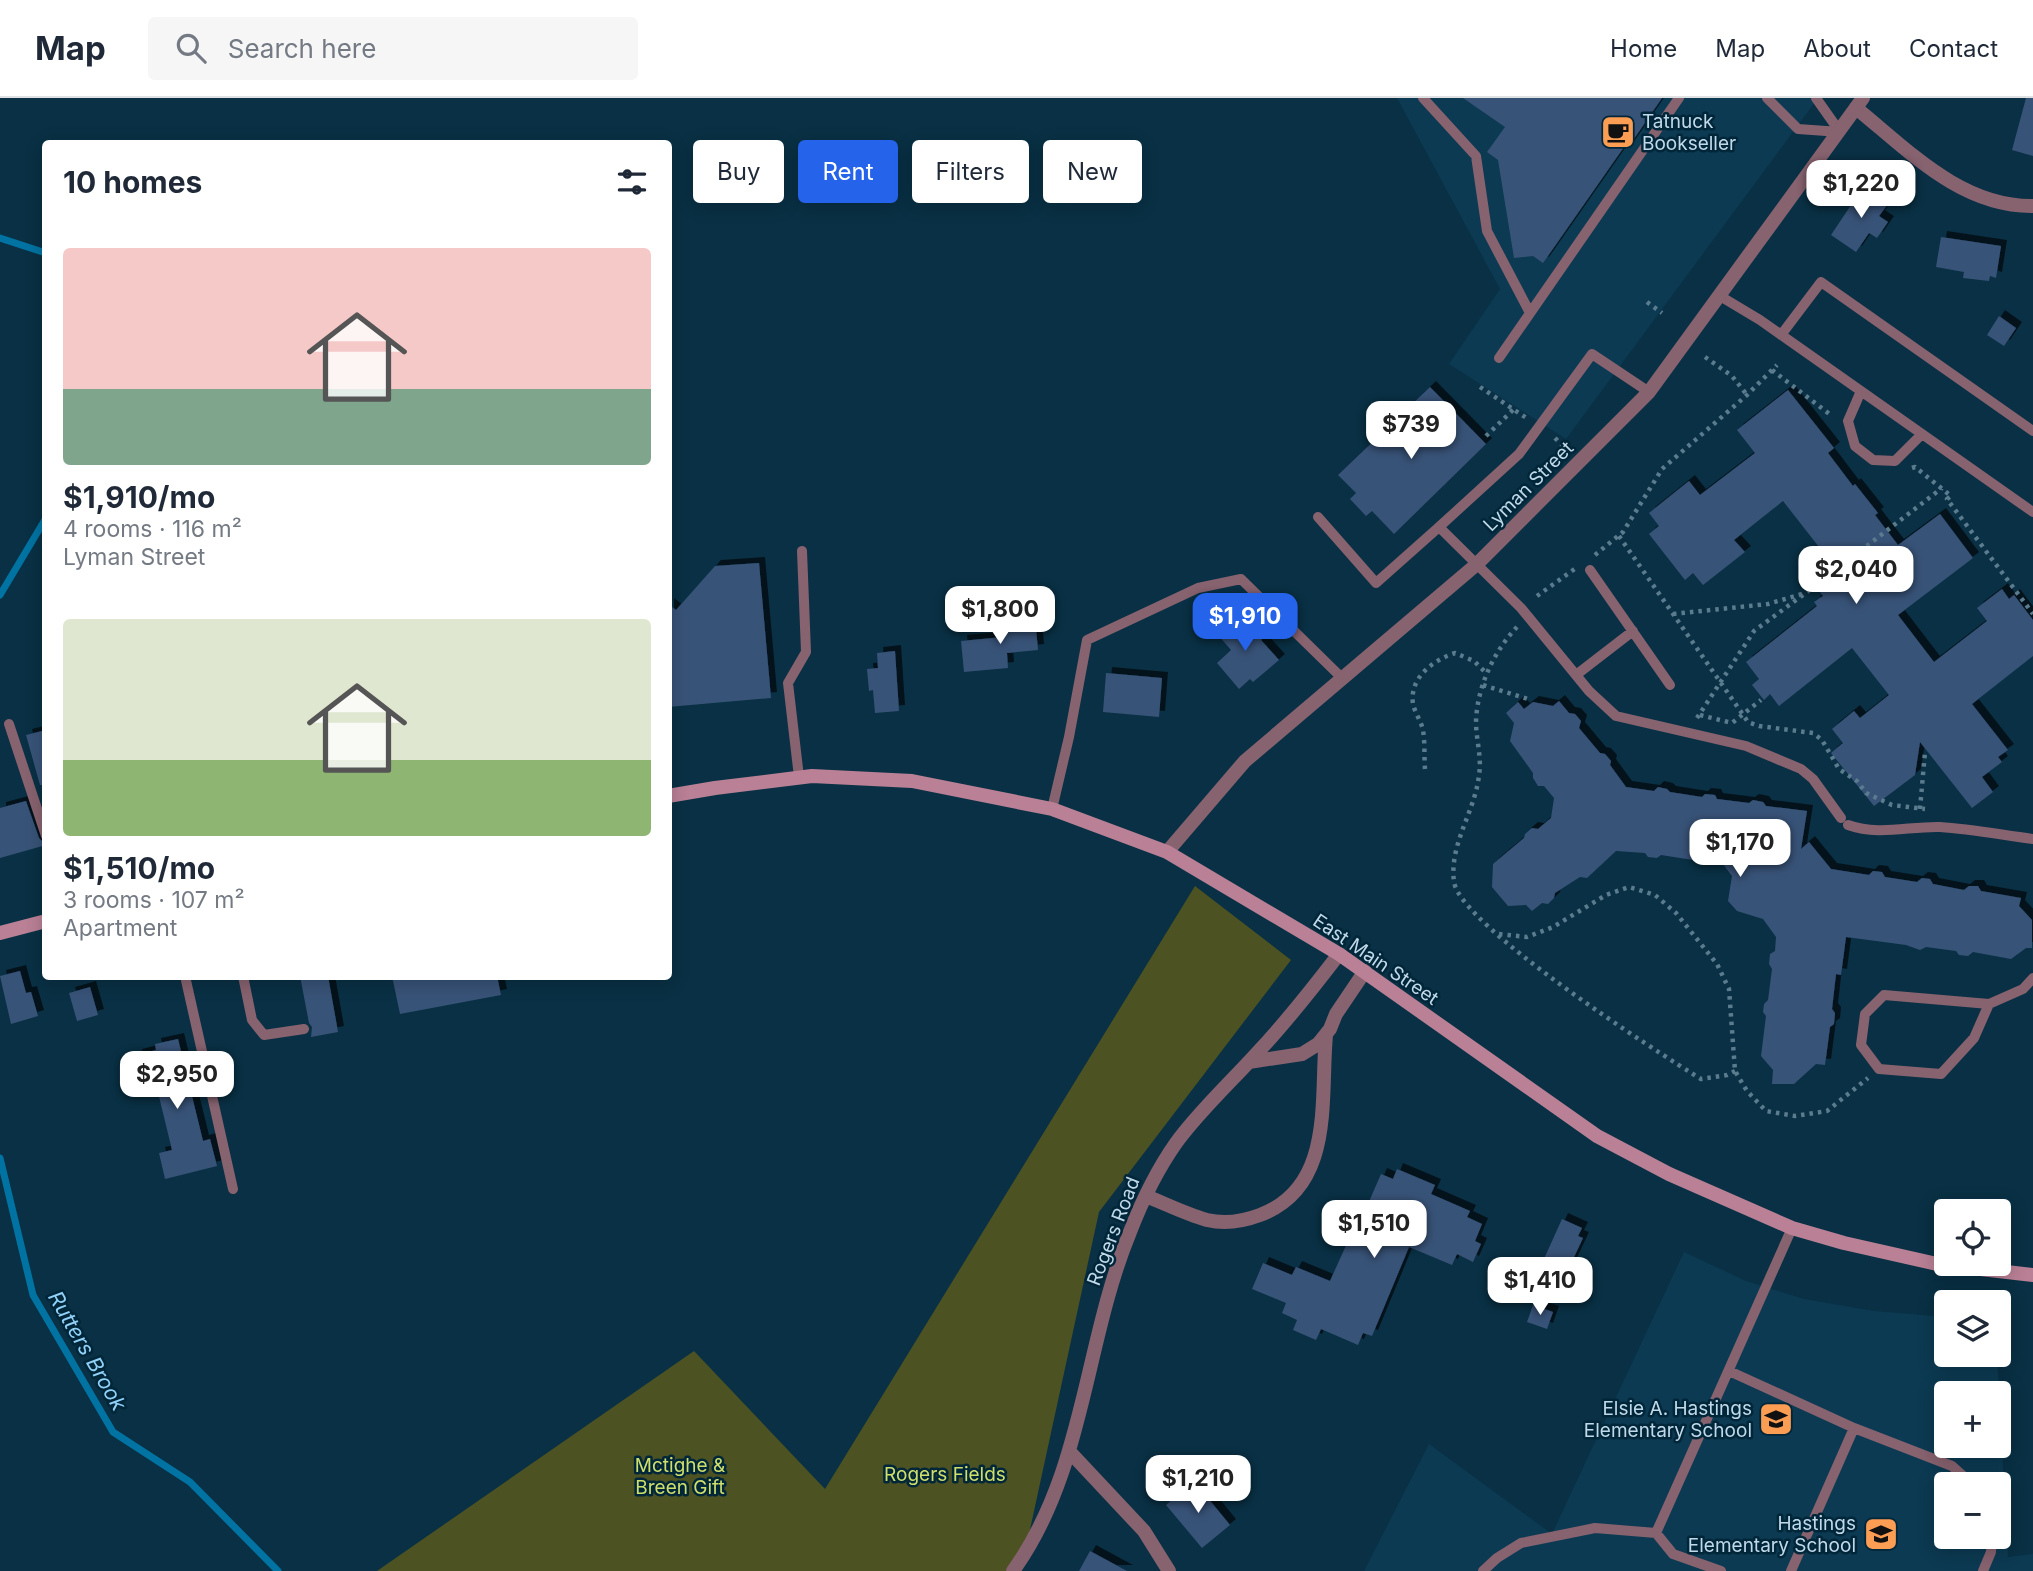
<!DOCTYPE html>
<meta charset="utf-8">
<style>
:root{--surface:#fff;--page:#f6f6f7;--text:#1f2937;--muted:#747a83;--line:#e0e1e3;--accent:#2563eb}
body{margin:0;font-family:Inter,sans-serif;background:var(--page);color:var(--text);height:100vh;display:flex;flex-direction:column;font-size:26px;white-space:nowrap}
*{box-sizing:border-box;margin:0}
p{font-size:23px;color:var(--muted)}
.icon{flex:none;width:38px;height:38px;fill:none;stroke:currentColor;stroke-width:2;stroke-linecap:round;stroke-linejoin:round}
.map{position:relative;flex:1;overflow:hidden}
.side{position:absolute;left:42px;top:42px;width:630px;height:840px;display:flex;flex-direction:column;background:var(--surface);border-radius:7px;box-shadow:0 4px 18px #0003}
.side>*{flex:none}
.guide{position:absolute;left:693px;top:42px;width:665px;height:63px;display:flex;gap:14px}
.buttons{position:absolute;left:1934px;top:1101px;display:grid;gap:14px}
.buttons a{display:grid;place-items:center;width:77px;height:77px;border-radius:7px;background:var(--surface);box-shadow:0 4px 18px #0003;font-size:35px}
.price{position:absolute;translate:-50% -60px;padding:0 16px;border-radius:14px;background:#fff;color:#222;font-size:23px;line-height:46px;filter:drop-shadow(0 2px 4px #0008)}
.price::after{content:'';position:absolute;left:50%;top:42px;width:21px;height:16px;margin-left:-10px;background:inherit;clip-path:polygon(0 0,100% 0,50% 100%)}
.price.current{background:var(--accent);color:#fff}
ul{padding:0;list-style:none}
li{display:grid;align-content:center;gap:14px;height:371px;padding:0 21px}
li span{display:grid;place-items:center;height:217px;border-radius:7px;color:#555}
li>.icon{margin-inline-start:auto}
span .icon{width:126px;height:126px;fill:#fffc;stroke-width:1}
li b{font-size:30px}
h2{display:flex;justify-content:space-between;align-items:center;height:84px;padding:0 21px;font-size:30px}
.pill{padding:0 24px;border-radius:7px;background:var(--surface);box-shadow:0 4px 18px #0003;font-size:24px;line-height:63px}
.pill.current{background:var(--accent);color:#fff}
header{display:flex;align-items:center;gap:42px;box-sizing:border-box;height:98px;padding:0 35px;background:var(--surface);border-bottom:2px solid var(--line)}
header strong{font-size:33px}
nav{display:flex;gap:38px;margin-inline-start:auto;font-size:24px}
.search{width:490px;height:63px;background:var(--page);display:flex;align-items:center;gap:18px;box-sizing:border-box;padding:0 24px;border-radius:7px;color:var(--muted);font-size:26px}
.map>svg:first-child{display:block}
</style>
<header>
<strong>Map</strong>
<div class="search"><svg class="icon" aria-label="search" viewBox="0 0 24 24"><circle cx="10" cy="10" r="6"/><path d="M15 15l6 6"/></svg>Search here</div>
<nav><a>Home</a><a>Map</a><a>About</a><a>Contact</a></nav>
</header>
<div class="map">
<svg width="2033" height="1473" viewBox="0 0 2033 1473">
<defs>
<filter id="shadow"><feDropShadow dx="6" dy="-6" stdDeviation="0" flood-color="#0009"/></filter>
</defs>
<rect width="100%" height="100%" fill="#093044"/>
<path fill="#0c3a52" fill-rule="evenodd" d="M1397,0h421l-252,341 -117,-75 51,-75z
M1684,1154l62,29 58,18 70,12 72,6v37l51,1 11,202 25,-3v17h-669l65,-127 123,90zM1946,1295h52v53h-52zM1946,1386h52v52h-52z"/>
<path fill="#4c5222" d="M1195,788l96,74 -192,252 -78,359h-644l317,-220 131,138z"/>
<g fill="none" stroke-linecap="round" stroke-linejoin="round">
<path stroke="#0073a2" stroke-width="7" d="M0,140l46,15
M0,497l46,-77
M0,1060l33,137 80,137 77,50 88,89"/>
</g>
<path fill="#385378" filter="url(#shadow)" d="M1463,0h199l-35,51 -3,-2 -81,116 -10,-7 -19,2 -16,-98 -11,-8 18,-25z
M2026,0h7v58l-21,-6z
M1863,89l25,17 -9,12 9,6 -11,16 -8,-5 -13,19 -25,-17z
M1941,139l60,9 -5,32 -6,-2 -1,5 -26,-3 1,-6 -28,-5z
M1999,218l17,12 -12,18 -17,-11z
M1430,289l56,57 -92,90 -22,-23 -6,5 -16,-17 6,-6 -18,-18z
M1788,292l46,58 -6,5 25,33 2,-2 23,29 -3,2 23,30 42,-31 33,44 -75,57 36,47 53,-41 -10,-13 25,-19 7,10 5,-4 19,25v36l-61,48 36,46 -10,7 4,5 -20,15 11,15 -21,16 -52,-66 -5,33 -41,31 -43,-53 12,-10 -11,-14 22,-18 6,7 29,-23 -37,-47 -73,58 -9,-12 -6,6 -12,-15 7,-6 -13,-17 71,-56 -3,-4 9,-6 -25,-32 21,-17 -36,-46 -49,39 11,12 -42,33 -10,-12 -8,7 -36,-46 10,-8 -10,-13 40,-32 11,14 55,-42 -18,-23z
M759,465l12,135 -103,9v-103l8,6 39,-44z
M1240,518l9,11 3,-3 12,13 -3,3 18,20 -26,22 -3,-3 -11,10 -22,-26 14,-13 -13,-15z
M1035,519l3,33 -31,3 1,15 -44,4 -3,-31 42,-4 -2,-17z
M895,553l4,60 -24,2 -2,-23 -4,1 -2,-22 11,-1 -1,-15z
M1106,575l56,5 -3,39 -56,-5z
M1559,603l10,12 6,1 6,7 -2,7 21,25 5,1 6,7 -1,4 16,22 28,4 4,-4 9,2 3,3 32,5 3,-3 10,1 2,4 32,4 4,-3 10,2 3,4 41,5 -6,38 8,-7 22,27 38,6 4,-4 9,1 3,5 32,5 5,-4 8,1 3,5 31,6 5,-4h9l3,5 40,7 -2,8 13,14v28h-6l-15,11 -38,-7 -5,4 -9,-1 -3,-4 -30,-4 -6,3 -14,-5 -60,-8 -5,38 -5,-1 -4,35 3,4 -1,11 -4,3 -5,38 -9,-1 -22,20h-22l1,-14 -12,-14 5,-40 -3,-4 1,-8 4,-4 4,-31 -3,-5 1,-10 5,-3 1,-14 -13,-18 -26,-8 -9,-10 4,-25 -9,-12 -15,-3 -3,4 -8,-2 -4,-3 -32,-5 -4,3 -9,-1 -3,-4 -29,-2 -29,27 -7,-1 -25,16 -1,5 -6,6 -6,-1 -10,8 -6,-6 -18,1 -16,-19 1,-23 31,-26 1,-4 7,-6 6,1 13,-11 3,-20 -10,-12h-6l-5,-8v-5l-23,-32 4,-18 -8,-10 12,-11 6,7 9,-7 20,4z
M46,632v55h-6l-14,-50z
M26,703l13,37 7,7 -46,13v-50z
M20,873l6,22 5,-1 7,24 -27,8 -11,-48z
M300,878h28l10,56 -27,5 1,-10 -3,-4z
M392,878h105l4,19 -101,19z
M90,889l8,28 -21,6 -8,-28z
M178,941l25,102 7,-2 7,27 -52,13 -6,-26 13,-3 -17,-70 -13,3 -6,-28 20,-5 -1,-6z
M1397,1071l38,16 -4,9 39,17 -3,6 15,7 -7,17 6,3 -8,18 -16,-8 -5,11 -43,-18 -37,89 -9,-3 -5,12 -37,-16 -5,11 -23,-10 4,-10 -15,-7 4,-10 -34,-14 11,-26 29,12 4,-8 34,14 18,-40 9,3 17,-38 -6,-2 13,-30 12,5z
M1562,1121l20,9 -4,8 5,2 -16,34 -24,-11z
M1533,1207l20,7 -6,17 -20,-7z
M1194,1383l36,44 -28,23 -36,-43z
M1090,1453l37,20h-48z"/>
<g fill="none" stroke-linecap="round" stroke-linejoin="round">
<path stroke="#5b7b8e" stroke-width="4.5" stroke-dasharray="3.5 5" stroke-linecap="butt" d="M1647,204l15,11
M1705,259l27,19 15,19
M1772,272l60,46
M1480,289l48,32
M1486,338l28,-27
M1555,340l14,14
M1912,370l3,-1 36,29 -4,3 86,115
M1619,438l129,186 11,4 54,7 9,7 17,29 18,12 9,12 26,12 33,4
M1595,457l28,-23 39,-63 85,-74 30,-30
M1833,474l109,-84
M1537,498l39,-28
M1673,516l95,-10 34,-10
M1517,529c-23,24 -40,60 -41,95 0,18 6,35 3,53 -4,37 -30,69 -25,107 7,44 203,170 247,197l26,-4 8,-4
M1483,587l45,14
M1700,617l32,8 29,-23
M1697,620l57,-87 57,-42
M1425,671c-1,-13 0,-27 -2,-39 -2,-9 -8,-17 -10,-26 -4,-26 20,-44 42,-51l19,8 13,13
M1920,711l5,-57
M1499,836l28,3 26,-10 53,-32 23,-8 26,8 21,18 41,51 12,25 6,82 12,20 19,20 29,5 32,-5 41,-33"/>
<path stroke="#87626f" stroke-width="10" d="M1423,0l53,58 11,75 43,82
M1767,0l31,31 42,3
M1816,0l24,34
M1720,198l40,24 273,192
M1781,237l40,-53 212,149
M1499,260l180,-260
M1861,293l-13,30 7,25 18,14 22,1 27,-27
M1649,294l-57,-38 -73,100 -80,73 82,81 68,83 27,25 130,30 55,23 12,10 28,39
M1318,419l58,66 63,-56
M1590,472l80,115
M1576,577l57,-44
M9,626l37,112
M799,679l-11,-94 18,-31 -4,-101
M1052,711l17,-72 18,-97 111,-52 43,-9 101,99
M1848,727c31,11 61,1 92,2 31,2 62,8 93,12
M185,878l48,213
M243,878l9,44 12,15 40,-6
M1989,906l-15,34 -33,36 -62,-5 -18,-24 4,-31 19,-19 105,9 34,-15 10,-11
M1729,1273l125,57 -63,143
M1854,1330l98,38 20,18
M1656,1435l136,-305
M1483,1473l14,-13 24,-15 74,-15 61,5 17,21 48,17
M1983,1473l8,-19 1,-16"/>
<path stroke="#87626f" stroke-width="14" d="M1856,10c52,42 105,99 177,98
M1249,964l53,-8 16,-10 12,-15 6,-15 29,-43
M1146,1098c20,8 40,18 61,24 17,4 37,1 53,-5 75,-28 60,-116 66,-180
M1069,1353l75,80 25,40
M1013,1473c72,-100 71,-228 117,-339 12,-31 27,-62 46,-89 24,-33 55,-61 82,-91 29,-31 55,-64 81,-98"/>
<path stroke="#87626f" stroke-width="14" d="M1167,754l78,-91 232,-197 172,-172 214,-294"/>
<path stroke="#ba8095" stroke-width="14" d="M668,698l47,-8 97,-12 100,5 140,28 115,43 172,102 258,182 72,38 123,54 52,15 93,21 96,11
M0,835l46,-12"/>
</g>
<defs>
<g id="cafe-square" transform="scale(1.75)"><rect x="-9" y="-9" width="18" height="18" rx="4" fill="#fc9d54" stroke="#002639"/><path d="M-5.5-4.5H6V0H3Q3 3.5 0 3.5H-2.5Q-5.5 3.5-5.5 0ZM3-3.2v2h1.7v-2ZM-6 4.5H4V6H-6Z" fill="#111"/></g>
<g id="school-square" transform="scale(1.75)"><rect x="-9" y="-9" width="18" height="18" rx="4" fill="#fc9d54" stroke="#002639"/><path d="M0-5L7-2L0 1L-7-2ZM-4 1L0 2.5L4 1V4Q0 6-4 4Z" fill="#111"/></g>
</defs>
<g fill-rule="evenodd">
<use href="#cafe-square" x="1618" y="34"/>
<use href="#school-square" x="1776" y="1321"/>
<use href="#school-square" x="1881" y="1436"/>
</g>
<g text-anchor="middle" stroke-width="5" stroke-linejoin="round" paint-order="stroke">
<g font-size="19" fill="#c0d9e9" stroke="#002639" text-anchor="end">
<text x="1642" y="30" text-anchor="start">Tatnuck<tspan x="1642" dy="22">Bookseller</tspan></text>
<text x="1752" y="1317">Elsie A. Hastings<tspan x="1752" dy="22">Elementary School</tspan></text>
<text x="1856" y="1432">Hastings<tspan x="1856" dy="22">Elementary School</tspan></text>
</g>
<g font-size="19" fill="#c0d9e9" stroke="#002639">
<text transform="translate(1528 388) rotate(-45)" y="7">Lyman Street</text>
<text transform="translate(1376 861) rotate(34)" y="7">East Main Street</text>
<text transform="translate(1113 1133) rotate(-69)" y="7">Rogers Road</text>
</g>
<g font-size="19" fill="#cfdf6a" stroke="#002639">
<text x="680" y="1374">Mctighe &amp;<tspan x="680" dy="22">Breen Gift</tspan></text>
<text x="945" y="1383">Rogers Fields</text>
</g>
<g font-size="21" font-style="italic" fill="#90d1f8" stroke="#002639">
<text transform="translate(87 1253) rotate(60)" y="7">Rutters Brook</text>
</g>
</g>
</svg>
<div class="buttons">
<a><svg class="icon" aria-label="locate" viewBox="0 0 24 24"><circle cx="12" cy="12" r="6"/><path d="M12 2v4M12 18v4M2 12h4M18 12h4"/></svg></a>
<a><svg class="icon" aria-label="layers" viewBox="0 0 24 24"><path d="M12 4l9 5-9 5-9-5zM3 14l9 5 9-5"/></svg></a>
<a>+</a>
<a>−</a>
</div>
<b class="price" style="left:1861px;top:122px">$1,220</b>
<b class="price" style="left:1411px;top:363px">$739</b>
<b class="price" style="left:1856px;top:508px">$2,040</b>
<b class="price" style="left:1000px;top:548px">$1,800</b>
<b class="price current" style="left:1245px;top:555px">$1,910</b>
<b class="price" style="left:1740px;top:781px">$1,170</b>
<b class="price" style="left:177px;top:1013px">$2,950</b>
<b class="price" style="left:1374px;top:1162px">$1,510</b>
<b class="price" style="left:1540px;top:1219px">$1,410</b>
<b class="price" style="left:1198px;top:1417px">$1,210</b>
<div class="guide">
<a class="pill">Buy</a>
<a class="pill current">Rent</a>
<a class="pill">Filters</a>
<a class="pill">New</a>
</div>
<section class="side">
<h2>10 homes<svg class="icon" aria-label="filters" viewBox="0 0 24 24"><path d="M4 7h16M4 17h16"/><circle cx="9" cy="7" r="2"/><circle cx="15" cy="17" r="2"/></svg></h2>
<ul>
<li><span style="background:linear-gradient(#f6c9c9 65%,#7fa58c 0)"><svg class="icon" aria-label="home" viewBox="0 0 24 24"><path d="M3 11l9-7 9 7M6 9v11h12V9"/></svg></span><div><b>$1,910/mo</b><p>4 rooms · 116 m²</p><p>Lyman Street</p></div></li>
<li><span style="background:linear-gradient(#dfe7d0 65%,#8fb573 0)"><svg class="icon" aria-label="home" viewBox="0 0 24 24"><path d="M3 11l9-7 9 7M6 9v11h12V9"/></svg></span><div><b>$1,510/mo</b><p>3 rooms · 107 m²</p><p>Apartment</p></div></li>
</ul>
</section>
</div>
